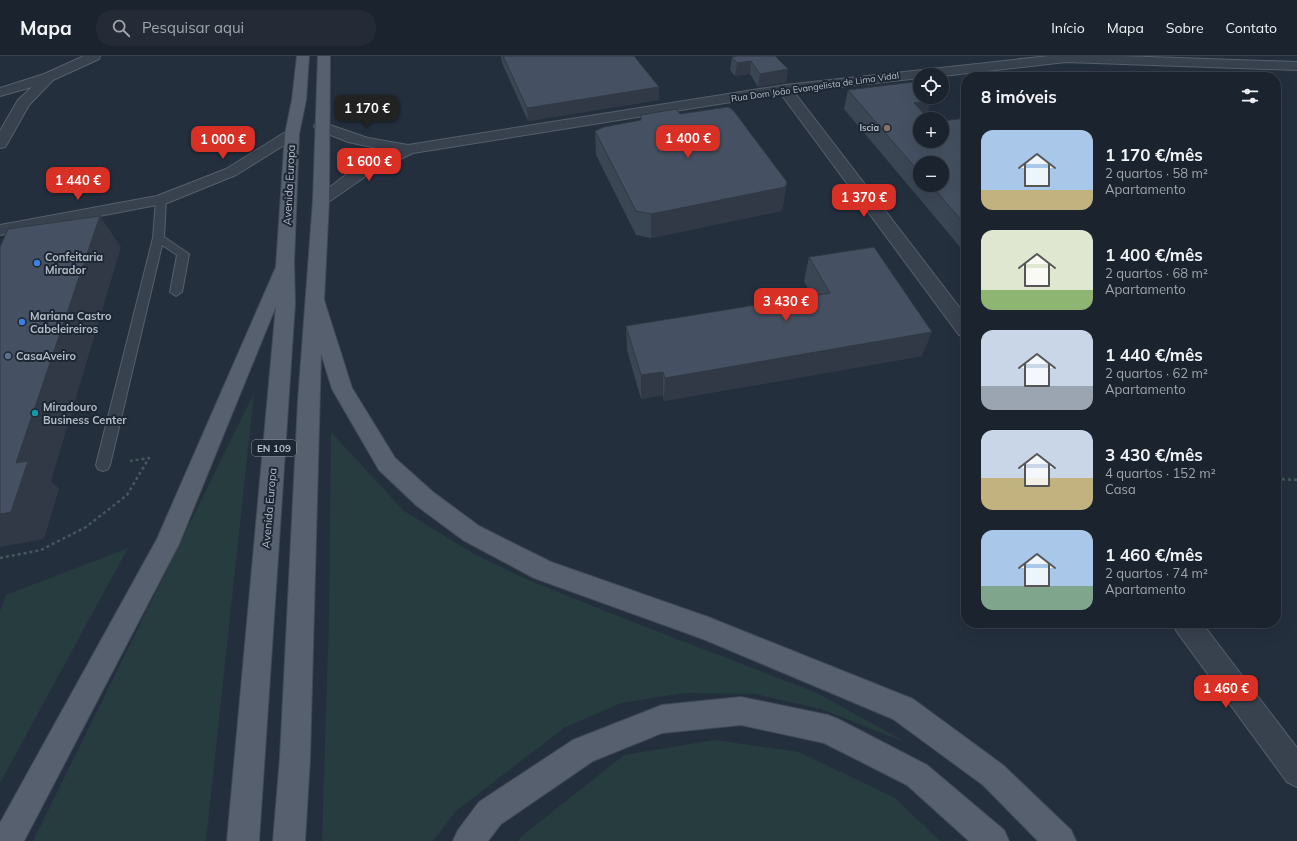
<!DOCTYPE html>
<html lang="pt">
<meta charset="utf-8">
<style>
:root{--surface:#1b232e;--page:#242b36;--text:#f1f3f6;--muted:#a0a4aa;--line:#39404a;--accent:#d93025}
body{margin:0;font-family:Mulish,sans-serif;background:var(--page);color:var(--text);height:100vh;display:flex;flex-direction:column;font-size:15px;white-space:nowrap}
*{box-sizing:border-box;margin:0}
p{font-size:13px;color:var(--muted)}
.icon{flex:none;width:22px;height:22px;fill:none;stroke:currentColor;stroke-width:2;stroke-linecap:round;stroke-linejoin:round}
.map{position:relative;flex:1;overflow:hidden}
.sheet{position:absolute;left:961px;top:16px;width:320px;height:556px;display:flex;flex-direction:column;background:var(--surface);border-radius:16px;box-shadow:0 4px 16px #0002,0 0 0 1px var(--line)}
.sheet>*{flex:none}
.fabs{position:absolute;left:913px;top:12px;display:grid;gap:8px}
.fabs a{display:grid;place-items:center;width:36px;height:36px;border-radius:50%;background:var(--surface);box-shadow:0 4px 16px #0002,0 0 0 1px var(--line);font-size:20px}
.price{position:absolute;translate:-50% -34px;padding:0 9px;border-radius:8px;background:var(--accent);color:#fff;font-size:13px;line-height:26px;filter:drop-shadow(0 1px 2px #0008)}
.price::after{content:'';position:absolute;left:50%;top:24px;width:12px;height:9px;margin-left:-6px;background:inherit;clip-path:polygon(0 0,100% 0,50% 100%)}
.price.on{background:#222;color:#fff}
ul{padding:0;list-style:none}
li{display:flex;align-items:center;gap:12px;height:100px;padding:0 20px}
li span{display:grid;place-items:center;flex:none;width:112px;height:80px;border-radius:12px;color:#555}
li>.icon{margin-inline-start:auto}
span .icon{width:48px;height:48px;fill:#fffc;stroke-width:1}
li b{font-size:17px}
h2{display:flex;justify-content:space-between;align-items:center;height:48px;padding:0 20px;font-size:17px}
header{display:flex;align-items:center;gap:24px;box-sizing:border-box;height:56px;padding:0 20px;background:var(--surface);border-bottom:1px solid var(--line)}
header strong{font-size:19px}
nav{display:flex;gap:22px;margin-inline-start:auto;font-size:14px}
.search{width:280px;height:36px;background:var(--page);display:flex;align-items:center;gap:10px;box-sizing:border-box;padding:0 14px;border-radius:16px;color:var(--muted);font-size:15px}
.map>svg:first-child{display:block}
</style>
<header>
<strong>Mapa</strong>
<div class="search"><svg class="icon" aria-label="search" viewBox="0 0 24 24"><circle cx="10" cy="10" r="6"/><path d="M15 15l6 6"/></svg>Pesquisar aqui</div>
<nav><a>Início</a><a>Mapa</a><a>Sobre</a><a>Contato</a></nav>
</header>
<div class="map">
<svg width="1297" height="785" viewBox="0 0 1297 785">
<rect width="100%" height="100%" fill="#242f3e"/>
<path fill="#263c3f" d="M254,337l-48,448h-173z
M331,376l73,79 70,43 59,28 87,35 197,76 92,51 -85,-34 -68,-16 -72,-1 -63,10 -57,25 -108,83 -23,30h-111l7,-225z
M128,492l-128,235v-172l6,-16z
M714,684l85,12 96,46 45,43h-422l4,-5 102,-81z"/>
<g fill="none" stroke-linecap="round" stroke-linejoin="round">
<g stroke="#565f6c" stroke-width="2">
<path id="service" d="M161,141l5,3 -2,37 25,17 -7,38 -6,4 -6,-4 7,-37 -15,-10 -52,220 -2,4 -5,2 -5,-2 -2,-4 57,-227 3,-38z"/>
</g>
<g stroke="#565f6c" stroke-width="2">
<path id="minor" d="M84,0h16l-1,3 -46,21 -24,25 -22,39 -2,3 -5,1v-17l18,-31 14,-13 -32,9v-8l44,-14z
M292,74l5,1 2,3 -2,3 -61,38 -69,28 -167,32v-10l157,-29 69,-27 61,-38z"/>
</g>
<g stroke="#565f6c" stroke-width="2">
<path id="tertiary" d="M1049,0h71l177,6v8l-231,-8 -124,14 -22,-1v3l-126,14 172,224v21l-7,-2 -178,-241 -368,59 -44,21 -42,29 -6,2 -6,-2 -2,-3 34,-26 44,-23 -43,-9 -32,-13 -2,-3 2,-3 5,-1 47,16 40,7 377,-60z
M1173,567h29l95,125v39l-10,-5 -110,-150z"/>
</g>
<g stroke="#414a57" stroke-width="2">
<path id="primary" d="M297,0h12l-3,44 -7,34 -5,128 1,41 -36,538h-32l49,-535 -97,238 -155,297h-24v-18l157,-284 119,-272 9,-133 7,-34z
M318,0h12l-1,144 -5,100 28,88 43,70 38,34 46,34 72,36 157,55 205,82 90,66 68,65 5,11h-38l-55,-56 -90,-66 -190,-80 -169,-61 -71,-38 -46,-34 -38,-36 -47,-81 -11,-36 -11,405 -5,83h-32l7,-83 18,-357 15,-201z
M741,641l87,18 10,4 89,46 77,65 5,11h-40l-62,-56 -83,-42 -83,-18 -79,8 -69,28 -92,63 -13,17h-35l5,-11 21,-28 94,-62 89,-35z"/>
</g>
<path stroke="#44595c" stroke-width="2.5" stroke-dasharray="3 3" stroke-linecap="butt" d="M1276,423l21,1
M0,502l41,-8 45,-23 41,-32 22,-37 -19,3"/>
<use href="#service" fill="#38414e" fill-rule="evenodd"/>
<use href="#minor" fill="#38414e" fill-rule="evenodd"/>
<use href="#tertiary" fill="#38414e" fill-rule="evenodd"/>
<use href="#primary" fill="#56606e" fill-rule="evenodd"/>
</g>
<path fill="#3b4654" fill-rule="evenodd" d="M501,0h133l25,31v13l-131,21 -26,-58z
M732,1l56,12 -2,13 -28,5 -8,-13 -15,2 -5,-6z
M848,34l83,10 -11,41 46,-23v136l-122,-145zM920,107l22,22h-22z
M680,58l107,68 -4,23 -2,6 -130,27 -15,-3 -40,-80 -1,-24z
M809,201l113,99 -258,45 -1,-6 -22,4 -14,-49 -1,-24 186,-30 -8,-15z"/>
<path fill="#303945" d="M751,5l-1,13 -15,2 2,-13z
M788,13l-2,13 -28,5 2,-13z
M659,31v13l-131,21 -1,-13z
M931,44l-6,19 -11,-16z
M787,126l-4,23 -2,6 -130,27v-24z
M100,160l21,31 -70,234 8,8 -15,50 -44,8v-33l16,-51z
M932,276l-10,24 -258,45 1,-23z
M663,316v23l-22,4v-24z"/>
<path fill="#455162" stroke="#303945" d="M503,0h131l25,31 -132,21z
M737,0h38l13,13 -28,5 -9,-13 -14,2 -5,-6z
M913,26l7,7v8h8l3,3 -17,3 15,16h-9v22h22v-20l24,-3v108l-35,-41h11v-22h-22v10l-72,-83z
M728,51l5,3 54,72 -2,5 -134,27 -15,-3 -41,-80 9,-4 37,-7v-5l35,-6 4,5z
M100,160l-84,247 12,-2 -17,51 -11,2v-267l8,-18z
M874,191l58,85 -267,46 -2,-6 -22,3 -15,-49 204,-33 -21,-36z"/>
<circle fill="#8d6e63" stroke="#1d2633" stroke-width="1.5" cx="887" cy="72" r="4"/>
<g fill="#3f7fe0" stroke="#1d2633" stroke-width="1.5">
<circle cx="37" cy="207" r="4"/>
<circle cx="22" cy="266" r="4"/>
</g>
<circle fill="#5c6f8a" stroke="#1d2633" stroke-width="1.5" cx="8" cy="300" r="4"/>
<circle fill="#0f9aa8" stroke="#1d2633" stroke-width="1.5" cx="35" cy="357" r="4"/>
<g text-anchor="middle" stroke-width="4" stroke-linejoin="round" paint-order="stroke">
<g font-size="9" fill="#b4bcc9" stroke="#1d2633">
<text transform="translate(815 31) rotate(-8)" y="3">Rua Dom João Evangelista de Lima Vidal</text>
</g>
<g font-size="9" font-weight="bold" fill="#b4bcc9" stroke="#1d2633" text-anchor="end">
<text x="879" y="75">Iscia</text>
</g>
<rect fill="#1d2633" stroke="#878f9c" stroke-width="1" x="252" y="384" width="44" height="16" rx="3"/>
<g font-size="10" font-weight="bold" fill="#b4bcc9">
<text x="274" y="396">EN 109</text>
</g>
<g font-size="11" fill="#b4bcc9" stroke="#1d2633">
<text transform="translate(289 129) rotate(-87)" y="4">Avenida Europa</text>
<text transform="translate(269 452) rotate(-85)" y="4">Avenida Europa</text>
</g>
<g font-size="11" font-weight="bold" fill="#b4bcc9" stroke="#1d2633" text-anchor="start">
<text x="45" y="205">Confeitaria<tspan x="45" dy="13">Mirador</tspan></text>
<text x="30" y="264">Mariana Castro<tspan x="30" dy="13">Cabeleireiros</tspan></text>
<text x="16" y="304">CasaAveiro</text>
<text x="43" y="355">Miradouro<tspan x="43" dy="13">Business Center</tspan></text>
</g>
</g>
</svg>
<div class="fabs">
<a><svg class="icon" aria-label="locate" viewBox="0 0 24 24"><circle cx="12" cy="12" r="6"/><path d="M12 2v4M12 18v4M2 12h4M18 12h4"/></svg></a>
<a>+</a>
<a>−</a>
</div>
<b class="price on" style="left:367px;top:73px">1 170 €</b>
<b class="price" style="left:688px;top:103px">1 400 €</b>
<b class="price" style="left:223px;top:104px">1 000 €</b>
<b class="price" style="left:369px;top:126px">1 600 €</b>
<b class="price" style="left:78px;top:145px">1 440 €</b>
<b class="price" style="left:864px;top:162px">1 370 €</b>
<b class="price" style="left:786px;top:266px">3 430 €</b>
<b class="price" style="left:1226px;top:653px">1 460 €</b>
<section class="sheet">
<h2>8 imóveis<svg class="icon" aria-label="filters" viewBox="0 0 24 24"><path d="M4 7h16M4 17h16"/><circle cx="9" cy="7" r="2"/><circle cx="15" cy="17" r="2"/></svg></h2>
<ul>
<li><span style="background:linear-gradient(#a9c7e8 75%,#c2b280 0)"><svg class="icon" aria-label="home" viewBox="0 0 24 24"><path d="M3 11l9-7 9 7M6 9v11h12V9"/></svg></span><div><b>1 170 €/mês</b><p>2 quartos · 58 m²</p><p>Apartamento</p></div></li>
<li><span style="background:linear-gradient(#dfe7d0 75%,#8fb573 0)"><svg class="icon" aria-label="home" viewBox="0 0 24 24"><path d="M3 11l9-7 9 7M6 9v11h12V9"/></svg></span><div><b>1 400 €/mês</b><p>2 quartos · 68 m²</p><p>Apartamento</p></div></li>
<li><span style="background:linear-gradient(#c9d6e8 70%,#9aa5b1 0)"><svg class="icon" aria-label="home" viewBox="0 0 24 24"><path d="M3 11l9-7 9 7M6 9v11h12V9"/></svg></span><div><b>1 440 €/mês</b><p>2 quartos · 62 m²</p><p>Apartamento</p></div></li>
<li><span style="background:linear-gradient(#c9d6e8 60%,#c2b280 0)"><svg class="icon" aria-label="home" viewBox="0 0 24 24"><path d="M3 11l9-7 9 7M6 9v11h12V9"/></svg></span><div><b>3 430 €/mês</b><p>4 quartos · 152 m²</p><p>Casa</p></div></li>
<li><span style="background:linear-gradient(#a9c7e8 70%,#7fa58c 0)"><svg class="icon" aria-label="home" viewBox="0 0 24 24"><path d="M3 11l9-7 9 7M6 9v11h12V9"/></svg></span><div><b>1 460 €/mês</b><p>2 quartos · 74 m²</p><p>Apartamento</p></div></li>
</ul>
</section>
</div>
